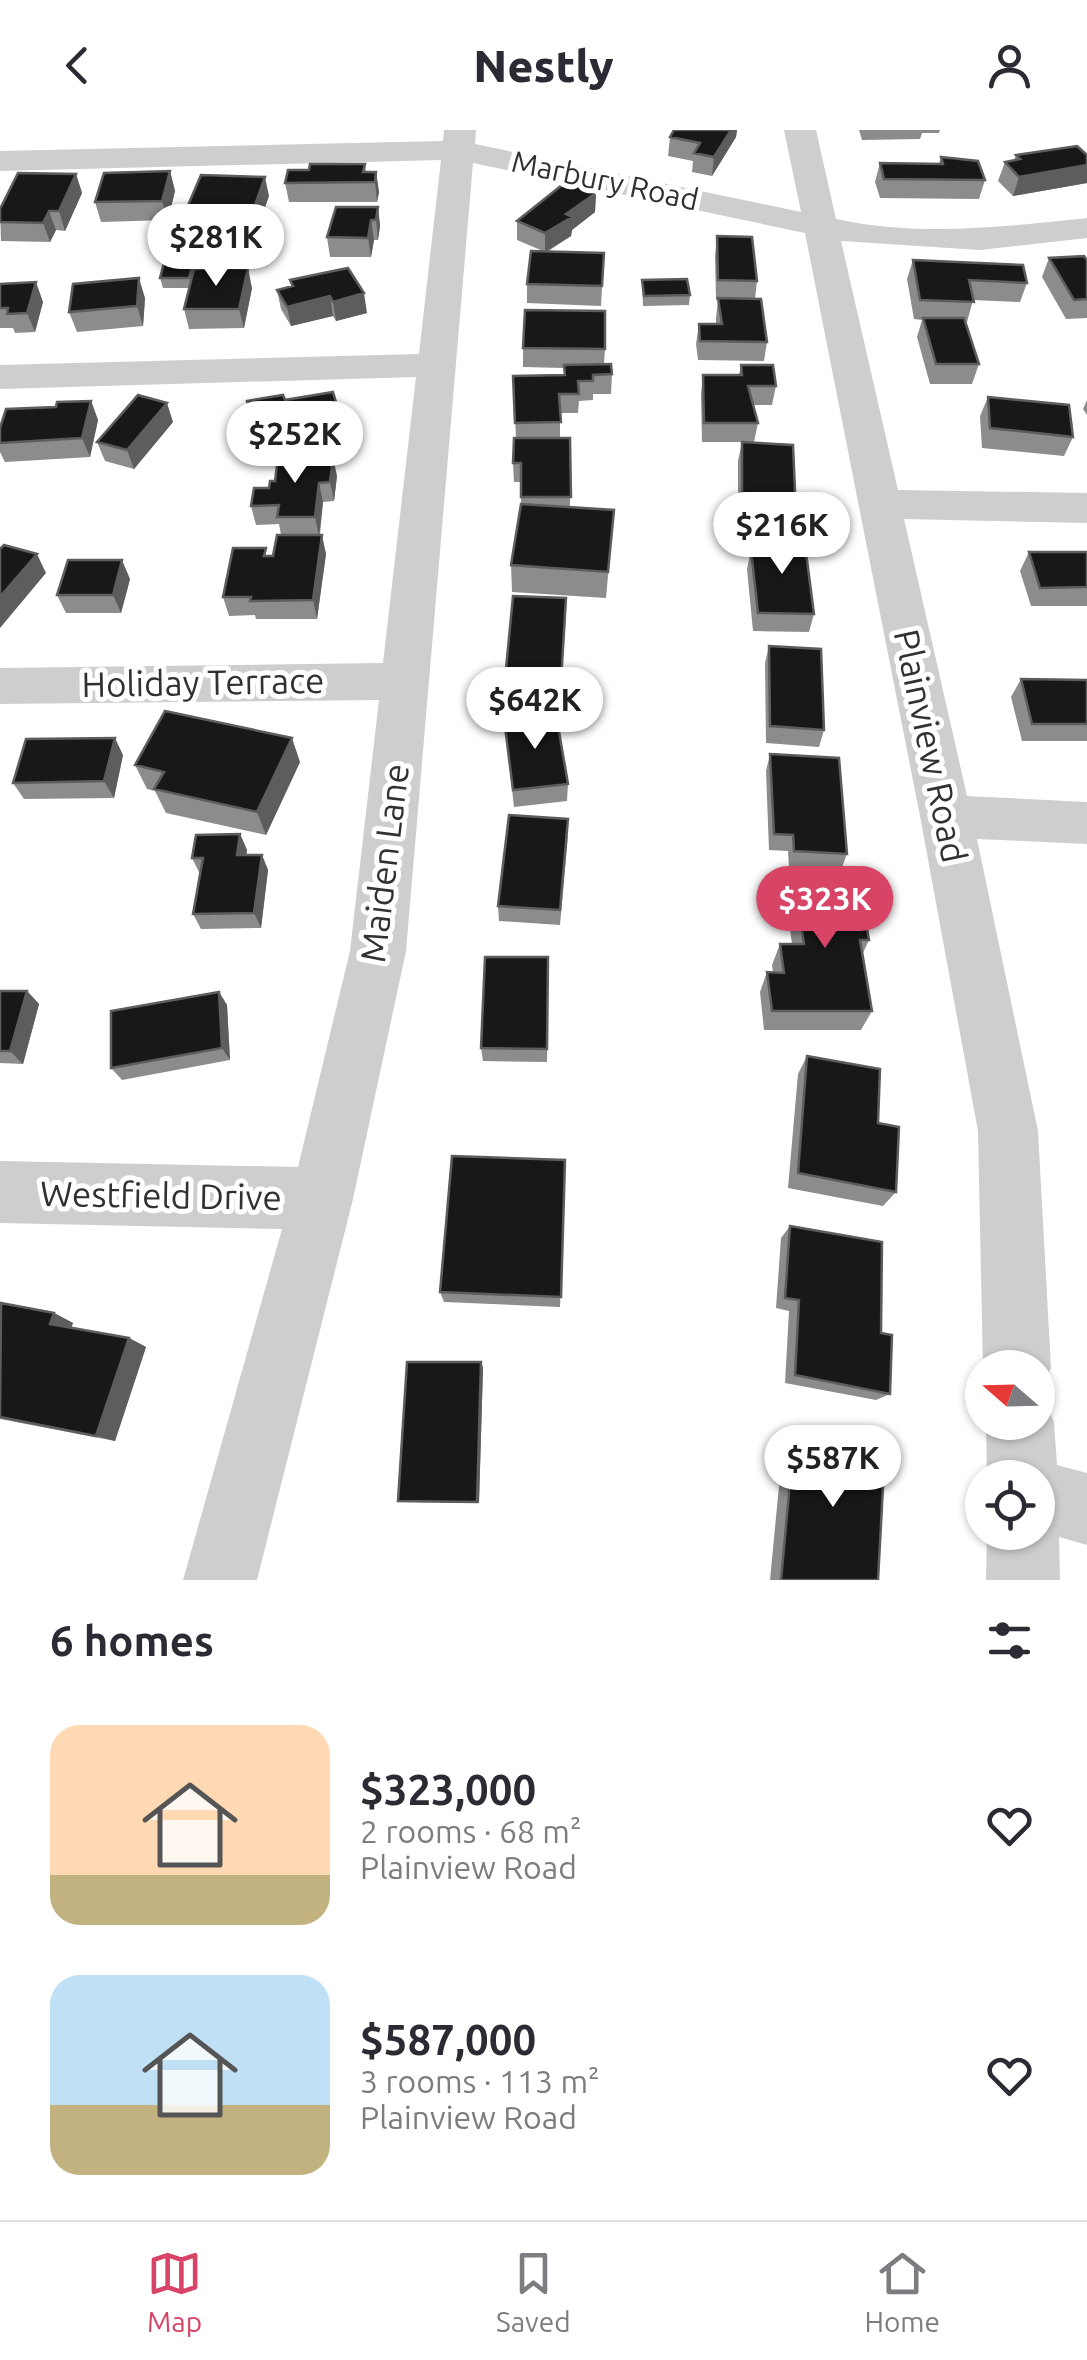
<!DOCTYPE html>
<meta charset="utf-8">
<style>
:root{--surface:#fff;--page:#f2f2f3;--text:#2b2b33;--muted:#7c7c81;--line:#e1e1e2;--accent:#d74466}
body{margin:0;font-family:Ubuntu,sans-serif;background:var(--page);color:var(--text);height:100vh;display:flex;flex-direction:column;font-size:38px;white-space:nowrap}
*{box-sizing:border-box;margin:0}
p{font-size:32px;color:var(--muted)}
.icon{flex:none;width:55px;height:55px;fill:none;stroke:currentColor;stroke-width:2;stroke-linecap:round;stroke-linejoin:round}
.map{position:relative;height:1450px;overflow:hidden}
.sheet{display:flex;flex-direction:column;background:var(--surface);flex:1}
.sheet>*{flex:none}
.needle{width:65px;rotate:290deg}
.tools{position:absolute;left:965px;top:1220px;display:grid;gap:20px}
.tools a{display:grid;place-items:center;width:90px;height:90px;border-radius:50%;background:var(--surface);box-shadow:0 2px 8px #0004;font-size:50px}
.price{position:absolute;translate:-50% -85px;padding:0 22px;border-radius:35px;background:#fff;color:#222;font-size:32px;line-height:65px;filter:drop-shadow(0 2px 5px #0008)}
.price::after{content:'';position:absolute;left:50%;top:60px;width:30px;height:22px;margin-left:-15px;background:inherit;clip-path:polygon(0 0,100% 0,50% 100%)}
.price.selected{background:var(--accent);color:#fff}
ul{padding:0;list-style:none}
li{display:flex;align-items:center;gap:30px;height:250px;padding:0 50px}
li span{display:grid;place-items:center;flex:none;width:280px;height:200px;border-radius:30px;color:#555}
li>.icon{margin-inline-start:auto}
span .icon{width:120px;height:120px;fill:#fffc;stroke-width:1}
li b{font-size:42px}
h2{display:flex;justify-content:space-between;align-items:center;height:120px;padding:0 50px;font-size:42px}
header{display:flex;justify-content:space-between;align-items:center;height:130px;padding:0 50px;background:var(--surface);font-size:45px;font-weight:800}
.menu{display:flex;justify-content:space-around;align-items:center;height:140px;border-top:2px solid var(--line);background:var(--surface);font-size:28px;color:var(--muted)}
.menu a{display:grid;justify-items:center;gap:5px}
.menu .selected{color:var(--accent)}
.map>svg:first-child{display:block}
</style>
<header><svg class="icon" aria-label="back" viewBox="0 0 24 24"><path d="M15 5l-7 7 7 7"/></svg>Nestly<svg class="icon" aria-label="person" viewBox="0 0 24 24"><circle cx="12" cy="8" r="4"/><path d="M4 21q1-7 8-7t8 7"/></svg></header>
<div class="map">
<svg width="1087" height="1450" viewBox="0 0 1087 1450">
<rect width="100%" height="100%" fill="#fff"/>
<g fill="none" stroke-linecap="round" stroke-linejoin="round">
<path fill="#cecece" fill-rule="evenodd" d="M444,0h32l-1,14 326,68 -17,-82h32l20,89c83,18 168,8 251,-1v20l-107,12 -139,-9 57,249 189,3v30l-183,-4 63,277 120,6v42l-110,-5 61,292 13,237 -13,25v-25h-55l-5,-237 -58,-315 -115,-583 -332,-70 -67,788 -53,248 -96,381h-74l99,-351 -282,-6v-62l298,6 52,-216 29,-251 -379,4v-36l383,-5 33,-286 -416,12v-24l419,-11 22,-194 -441,11v-20l443,-10z
M1038,1265l6,3 10,24 3,43 30,8v72l-28,-8 1,43h-74l1,-48h51v-54h-51l-1,-56h52z"/>
</g>
<path fill="#8c8c8c" d="M674,0h63l-1,7 -24,39 -20,-4 1,-11 -25,-5 2,-19z
M859,0h81l-1,3h-17l-2,6 -58,1z
M1016,25h71v28l-74,13 -15,-15 7,-19 9,-2z
M941,27l44,23 -6,19 -99,-1 -5,-16 5,-19h59z
M365,34l1,8h10l3,20 -2,10h-88l-4,-19 24,-13z
M170,41l5,20 -7,29 -67,2 -6,-20z
M76,44l6,19 -17,38 -9,-1 -6,12 -49,-1 -1,-32z
M596,63l-1,19 -23,18 -1,6 -24,16 57,1 -3,53 -74,-3v-19l16,-33 -26,-11v-19z
M269,66l-14,39 -41,-1 -1,-4h-22l-5,-20z
M378,77l2,19 -2,14h-4l-3,17h-41l-3,-20z
M717,106l40,45 -2,18 12,43 -3,19 -66,-1 -2,-16 3,-20h17v-6l2,-18h-2l-1,-44z
M1049,128l38,2v58l-21,1 -24,-42z
M913,130l114,23 -7,19 -47,-2 -6,22h-1l13,42 -7,20h-42l-13,-47 5,-17 -8,-1 -7,-40z
M193,133l2,6 57,19 -8,40 -55,1 -5,-20 5,-21h-26l-3,-10z
M290,150l77,33 -31,8 -3,-5 -42,10 -10,-17 -4,-19 14,-4z
M642,150l48,15 -1,10 -46,1z
M0,154l43,18 -8,30 -20,1 -2,-5h-13z
M145,168l-2,28 -66,6 -8,-20z
M523,218l82,1 -1,15 8,10 -1,20h-18v6l-14,1 -1,12h-18v25h10v69l44,3 -8,88 -94,-6 -1,-27 10,-59v-24h-7l-1,-19 3,-25 -3,-62 51,-1v-7l-41,-1z
M741,235l35,21 -4,19h-19l5,18 -4,19h-52l-1,-48 2,-19h36z
M988,267l85,40 -9,19 -82,-8 -2,-32z
M1087,270v15l-4,-6z
M91,271l7,19 -8,37 -85,5 -5,-10v-24l56,-21z
M173,292l-39,47 -29,-8 -8,-19z
M742,312l54,71 -4,19 -54,-3v-68z
M337,346l-3,25 -11,1 -3,33 6,19 -9,65h-61l-1,-4 -26,1 -6,-19 45,-41h5l8,-21 -2,-11 -23,1 -5,-19 18,-18z
M762,406l52,78 -5,18 -56,-1 -6,-62 4,-19 8,1z
M1029,422h58v54h-56l-11,-35z
M130,449l-9,34h-55l-9,-18z
M566,486l-6,83 -54,-2 -1,-18z
M769,516l55,84 -5,17 -53,-4 -1,-80z
M1021,549l66,1v61h-65l-11,-44z
M504,589l64,65 -1,17 -53,6z
M770,624l77,100 -6,16 -52,-3 -1,-16 -19,-1 -3,-79z
M123,625l-9,43 -90,1 -11,-16z
M300,632l-34,73 -100,-22 -11,-22 -8,-2 -12,-24z
M240,704l7,16 -1,5h16l6,15 -7,58 -60,1 -8,-15 7,-40 -8,-16z
M568,705l-8,90 -61,-4 -1,-15z
M794,748l75,62 -6,13 9,58 -11,19h-97l-4,-38 7,-20h6l-1,-7 8,-21h12l-6,-44z
M548,827l-1,105 -64,-1 -2,-13z
M0,861h27l12,13 -16,60 -23,-1z
M219,862l8,13 3,55 -108,20 -11,-12z
M807,926l71,67 18,69 -13,14 -95,-18 10,-114z
M565,1030l-5,147 -116,-5 -4,-10z
M790,1096l91,107 9,61 -14,6 -91,-17 4,-72 -13,-3 5,-70z
M0,1175l54,8 19,10 -2,5 58,10 17,9 -31,94 -115,-22z
M481,1232l2,6 -4,135 -77,-1 -4,-1z
M795,1298l83,152h-108l14,-146z"/>
<path fill="#5d5d5d" d="M731,0h6l-1,7 -24,39 2,-19z
M1087,35v18l-74,13 6,-19z
M170,41l5,20 -7,29 -6,-19z
M376,42l3,20 -2,10 -2,-20z
M76,44l6,19 -17,38 -6,-20z
M265,47l4,19 -14,39 -4,-19z
M596,63l-1,19 -23,18 -1,6 -26,16v-19l21,-19z
M378,77l2,19 -2,14 -2,-20z
M49,81l7,19 -6,12 -7,-19z
M371,90l3,20 -3,17 -3,-19z
M248,138l4,20 -8,40 -5,-19z
M139,148l6,20 -2,28 -6,-20z
M36,152l7,20 -8,30 -8,-19z
M364,163l3,20 -31,8 -3,-19z
M330,166l3,20 -42,10 -4,-19z
M91,271l7,19 -8,37 -8,-19z
M167,273l6,19 -39,47 -7,-19z
M341,289l3,20 -18,3 2,11 -25,4 -4,-19 23,-15z
M296,297l5,20 -41,7 -5,-19z
M333,327l4,19 -3,25 -4,-19z
M319,353l4,19 -4,34 -4,-19z
M322,405l4,19 -9,65 -4,-19z
M37,424l9,19 -46,55v-31z
M122,430l8,19 -9,34 -8,-18z
M115,608l8,17 -9,43 -10,-17z
M292,608l8,24 -34,73 -9,-23z
M240,704l7,16 -3,20 -7,-15z
M262,725l6,15 -7,58 -7,-15z
M27,861l12,13 -16,60 -13,-13z
M219,862l8,13 3,55 -8,-12z
M54,1183l19,10 -4,10 -19,-9z
M129,1208l17,9 -31,94 -19,-5z
M481,1232l2,6 -4,135 -2,-1z"/>
<path fill="#181818" stroke="#5d5d5d" stroke-width="2.5" d="M674,0h57l-17,27 -20,-4 6,-10 -30,-6z
M1077,16l10,9v10l-68,12 -14,-15 15,-3 -4,-4z
M941,27l37,4 7,19 -101,-1 -4,-16 63,1z
M310,34h55l-2,8h13l-1,10 -90,1 3,-13h21z
M170,41l-8,30 -67,1 9,-29z
M18,43l58,1 -17,37h-10l-6,12 -43,-1v-13z
M201,45l64,2 -14,39 -42,-2 1,-3 -24,-1z
M567,51l29,12 -30,21 6,3 -27,16 -28,-12z
M336,77h42l-2,13h-5l-3,18 -41,-1z
M717,106l35,1 5,44 -39,-1z
M531,121l73,2 -2,33 -75,-2z
M1084,126l3,4v39l-13,1 -25,-42z
M913,130l110,5 4,18 -58,-3 5,22 -54,-2z
M164,133h29l-4,15h-29z
M248,138l-9,41h-55l10,-40z
M348,138l16,25 -31,9 -3,-6 -43,11 -10,-17 16,-4 -3,-6z
M139,148l-2,28 -68,6 4,-28z
M687,149l3,16 -46,1 -2,-16z
M36,152l-9,31 -20,1 1,-6h-8v-24z
M718,168l43,1 6,43 -67,-1 -1,-17h23z
M525,180l80,1v38l-82,-1z
M923,188h41l15,46h-43z
M611,234l1,10 -19,1v6h-15l1,13h-20l2,28 -46,1 -2,-47 52,-1 -1,-10z
M741,235h32l3,21h-28l10,37h-54l-1,-48h39z
M333,262l8,27 -19,4 2,11 -25,4 -3,-11 -41,8 -8,-34 36,-6 2,5z
M138,265l29,8 -40,47 -30,-8z
M988,267l81,8 4,32 -83,-9z
M91,271l-9,37 -82,5v-15l6,-19 50,-2 1,-5z
M514,308h56l1,59h-50v-34h-8z
M742,312l51,3 3,68 -54,-3z
M333,327l-3,25 -11,1 -4,34h-38l2,-12 -28,1 3,-18h15l1,-7h5l3,-23z
M521,374l93,6 -6,62 -97,-7z
M277,405h45l-9,65 -63,1 1,-4h-28l10,-49h33l-2,8h9z
M762,406l42,1 10,77 -56,-1 -7,-63 13,1z
M4,415l33,9 -37,43v-48z
M1029,422h58v35l-47,1z
M68,430h54l-9,35h-56z
M513,466l53,2 -5,84 -56,-3z
M769,516l52,3 3,81 -54,-4z
M1021,549l66,1v44h-55z
M165,581l127,27 -35,74 -103,-23 10,-17 -29,-7z
M556,584l12,70 -55,6 -9,-71z
M115,608l-11,43 -91,2 13,-44z
M770,624l69,4 8,96 -53,-3 -1,-16 -19,-1z
M509,685l59,4 -8,91 -62,-4z
M240,704l-3,21h25l-8,58 -61,1 10,-56h-11l4,-23z
M794,748h64l11,62h-9l12,71h-100l-5,-39 17,1 -4,-29h24z
M485,827h63l-1,92 -66,-1z
M0,861h27l-17,60h-10z
M219,862l3,56 -111,20v-57z
M807,926l73,13 -2,54 21,4 -3,65 -98,-19z
M452,1026l113,4 -4,137 -121,-5z
M790,1096l92,16 -1,91 11,2 -2,59 -95,-19 4,-75 -14,-2z
M1,1173l53,10 -4,11 79,14 -33,98 -96,-19z
M407,1232h74l-4,140 -79,-1z
M795,1298l90,22 -7,130h-97z"/>
<g text-anchor="middle" stroke-width="10" stroke-linejoin="round" paint-order="stroke">
<g font-size="30" fill="#313131" stroke="#fff">
<text transform="translate(605 51) rotate(12)" y="10">Marbury Road</text>
</g>
<g font-size="35" fill="#313131" stroke="#fff">
<text transform="translate(203 553) rotate(-1)" y="12">Holiday Terrace</text>
<text transform="translate(930 616) rotate(78)" y="12">Plainview Road</text>
<text transform="translate(385 733) rotate(-83)" y="12">Maiden Lane</text>
<text transform="translate(161 1066) rotate(1)" y="12">Westfield Drive</text>
</g>
</g>
</svg>
<div class="tools">
<a><svg class="needle" viewBox="-14 -14 28 28"><path d="M0-13l5 13h-10z" fill="#e53935"/><path d="M0 13l5-13h-10z" fill="#7c7c81"/></svg></a>
<a><svg class="icon" aria-label="locate" viewBox="0 0 24 24"><circle cx="12" cy="12" r="6"/><path d="M12 2v4M12 18v4M2 12h4M18 12h4"/></svg></a>
</div>
<b class="price" style="left:216px;top:159px">$281K</b>
<b class="price" style="left:295px;top:356px">$252K</b>
<b class="price" style="left:782px;top:447px">$216K</b>
<b class="price" style="left:535px;top:622px">$642K</b>
<b class="price selected" style="left:825px;top:821px">$323K</b>
<b class="price" style="left:833px;top:1380px">$587K</b>
</div>
<section class="sheet">
<h2>6 homes<svg class="icon" aria-label="filters" viewBox="0 0 24 24"><path d="M4 7h16M4 17h16"/><circle cx="9" cy="7" r="2"/><circle cx="15" cy="17" r="2"/></svg></h2>
<ul>
<li><span style="background:linear-gradient(#ffd9b3 75%,#c2b280 0)"><svg class="icon" aria-label="home" viewBox="0 0 24 24"><path d="M3 11l9-7 9 7M6 9v11h12V9"/></svg></span><div><b>$323,000</b><p>2 rooms · 68 m²</p><p>Plainview Road</p></div><svg class="icon" aria-label="heart" viewBox="0 0 24 24"><path d="M12 20l-8-8c-3-5 5-10 8-4 3-6 11-1 8 4z"/></svg></li>
<li><span style="background:linear-gradient(#bfe0f5 65%,#c2b280 0)"><svg class="icon" aria-label="home" viewBox="0 0 24 24"><path d="M3 11l9-7 9 7M6 9v11h12V9"/></svg></span><div><b>$587,000</b><p>3 rooms · 113 m²</p><p>Plainview Road</p></div><svg class="icon" aria-label="heart" viewBox="0 0 24 24"><path d="M12 20l-8-8c-3-5 5-10 8-4 3-6 11-1 8 4z"/></svg></li>
</ul>
</section>
<nav class="menu">
<a class="selected"><svg class="icon" aria-label="map" viewBox="0 0 24 24"><path d="M3 6l6-2 6 2 6-2v14l-6 2-6-2-6 2zM9 4v14M15 6v14"/></svg>Map</a>
<a><svg class="icon" aria-label="saved" viewBox="0 0 24 24"><path d="M7 4h10v16l-5-4-5 4z"/></svg>Saved</a>
<a><svg class="icon" aria-label="home" viewBox="0 0 24 24"><path d="M3 11l9-7 9 7M6 9v11h12V9"/></svg>Home</a>
</nav>
